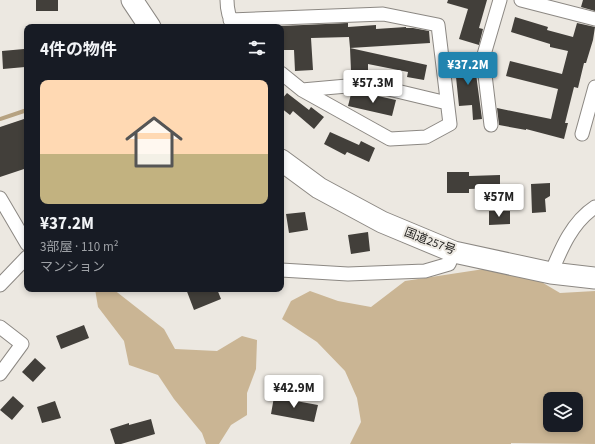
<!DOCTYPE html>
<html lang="ja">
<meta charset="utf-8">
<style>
:root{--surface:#171b24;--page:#20242c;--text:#f1f3f6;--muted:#9ea1a6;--line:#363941;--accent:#2184af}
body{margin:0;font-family:"Source Sans 3","Noto Sans JP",sans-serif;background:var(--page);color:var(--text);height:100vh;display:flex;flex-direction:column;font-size:15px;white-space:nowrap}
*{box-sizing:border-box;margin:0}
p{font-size:13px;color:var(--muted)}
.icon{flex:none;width:22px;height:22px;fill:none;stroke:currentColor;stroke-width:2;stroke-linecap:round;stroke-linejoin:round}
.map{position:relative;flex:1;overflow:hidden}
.panel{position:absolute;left:24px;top:24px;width:260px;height:268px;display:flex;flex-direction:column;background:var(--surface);border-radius:8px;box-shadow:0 2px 6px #0003}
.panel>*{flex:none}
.tools{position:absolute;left:543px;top:392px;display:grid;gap:8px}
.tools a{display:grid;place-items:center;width:40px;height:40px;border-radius:8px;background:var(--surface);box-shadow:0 2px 6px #0003;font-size:20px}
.price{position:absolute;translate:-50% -34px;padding:0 9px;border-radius:4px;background:#fff;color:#222;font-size:13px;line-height:26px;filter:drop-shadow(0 1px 2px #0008)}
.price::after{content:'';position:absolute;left:50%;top:24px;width:12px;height:9px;margin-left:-6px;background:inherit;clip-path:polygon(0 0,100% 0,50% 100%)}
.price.active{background:var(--accent);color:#fff}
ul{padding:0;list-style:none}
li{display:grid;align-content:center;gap:8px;height:212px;padding:0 16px}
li+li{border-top:1px solid var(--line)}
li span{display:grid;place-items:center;height:124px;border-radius:8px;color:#555}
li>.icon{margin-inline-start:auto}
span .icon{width:72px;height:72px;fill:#fffc;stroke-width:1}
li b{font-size:17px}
h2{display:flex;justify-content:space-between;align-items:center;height:48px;padding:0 16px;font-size:17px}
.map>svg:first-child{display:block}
</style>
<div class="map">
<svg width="595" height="444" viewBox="0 0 595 444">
<rect width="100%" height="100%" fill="#ece8e1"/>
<path fill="#cab594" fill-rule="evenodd" d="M484,269l44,5 32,19 35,-2v153l-84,-1v1h-161l11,-22 -4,-24 -12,-27 -28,-29 -35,-23 9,-18 19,-10 28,10 33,6 34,-26zM550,399h26v26h-26z
M95,289h18l51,40 11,20 42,2 25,-15 15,4 -1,29 -9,24v22l-16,10 -12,19h-13l-4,-11 -28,-34 -16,-24 -29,-10 -5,-24 -26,-34z"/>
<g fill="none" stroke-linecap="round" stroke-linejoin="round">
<path stroke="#b6a281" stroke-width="4" d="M0,119l27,-9"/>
</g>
<path fill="#423f3a" d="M36,0h22v11h-22z
M448,0h39l-8,28 4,1 -4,16 -20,-6 9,-30 -21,-6z
M583,0h12v11l-14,-4z
M515,17l33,10 -1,3 26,7 4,-14 18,4 -2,13 -7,23h-2l-6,25 -4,-1 -9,36h3l-4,16 -38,-10v1l-27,-5 -2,-17 54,11 7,-30 -52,-13 4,-15 52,13 6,-23 -18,-4v-3l-39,-12z
M348,23v4l28,-2v4l30,-2v1h7l16,3 1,12 -80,5 -1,-11 -38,1 2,32 -18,1 -1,-21h-10v-10l-3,1v-15z
M350,48l77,17 -3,15 -17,-3 1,-5 -40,-8v6l-17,1z
M24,49l1,18 -22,2 -1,-18z
M474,59l8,60 -9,1 -1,-15 -13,1 -3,-29h-1l-2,-16z
M287,93l22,17 2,-3 13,10 -10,12 -21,-18 -3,4 -9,-7v-8z
M351,94h18l27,6 -4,16 -44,-10z
M27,118v50l-27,9v-50z
M330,132l29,13 2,-4 14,7 -6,14 -22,-10 -2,3 -21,-11z
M447,172h22v4l31,-1v13l-31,1v4h-22z
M550,183v13l-5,3 1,13 -14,1 -1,-29z
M489,211h21v13l-21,1z
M305,212l3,18 -19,3 -3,-19z
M368,232l2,19 -19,3 -3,-19z
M186,289h31l4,10 -27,11z
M84,325l5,13 -28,11 -5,-13z
M35,358l11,10 -13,14 -11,-10z
M13,396l11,10 -12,14 -12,-10z
M274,397l44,8 -4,17 -43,-8z
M55,401l6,17 -19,5 -5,-16z
M151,419l4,15 -34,10h-6l-5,-15 19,-6v2z"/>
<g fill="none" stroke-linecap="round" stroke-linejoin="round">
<g stroke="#8c8883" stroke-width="15">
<path id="minor" d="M227,0c0,10 2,18 7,27
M521,0l74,19
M230,20l153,-6 55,11 12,99 -24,13 -36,2 -88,-49 -21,-17
M302,90l45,-4h29l71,17
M491,125l-8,-67 17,-58
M582,134l13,-47
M0,198l27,46
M281,270l67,4 77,-3 24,-7 5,-12
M551,273c10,-24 21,-51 44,-66
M0,285l27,-28
M0,327l22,17 -22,30"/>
</g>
<g stroke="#8c8883" stroke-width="23">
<path id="trunk" d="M132,0l18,27
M281,160l38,28 63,34 72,30 97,21 44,5"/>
</g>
<use href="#minor" stroke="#fff" stroke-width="13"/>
<use href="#trunk" stroke="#fff" stroke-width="21"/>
</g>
<g text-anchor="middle" stroke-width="4" stroke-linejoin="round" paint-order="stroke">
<g font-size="12" fill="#1d1c1a" stroke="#ece8e1">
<text transform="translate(430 241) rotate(21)" y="4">国道257号</text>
</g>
</g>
</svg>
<div class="tools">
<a><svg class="icon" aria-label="layers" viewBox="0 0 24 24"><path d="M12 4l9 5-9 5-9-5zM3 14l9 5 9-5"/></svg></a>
</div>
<b class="price active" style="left:468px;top:86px">¥37.2M</b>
<b class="price" style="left:373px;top:104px">¥57.3M</b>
<b class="price" style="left:499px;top:218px">¥57M</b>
<b class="price" style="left:294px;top:409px">¥42.9M</b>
<section class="panel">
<h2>4件の物件<svg class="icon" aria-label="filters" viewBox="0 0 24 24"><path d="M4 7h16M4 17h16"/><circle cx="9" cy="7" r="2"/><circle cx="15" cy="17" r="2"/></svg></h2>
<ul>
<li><span style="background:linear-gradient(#ffd9b3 60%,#c2b280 0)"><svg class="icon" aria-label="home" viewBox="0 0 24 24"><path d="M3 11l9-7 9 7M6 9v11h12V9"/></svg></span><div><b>¥37.2M</b><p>3部屋 · 110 m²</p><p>マンション</p></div></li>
</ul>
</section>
</div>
